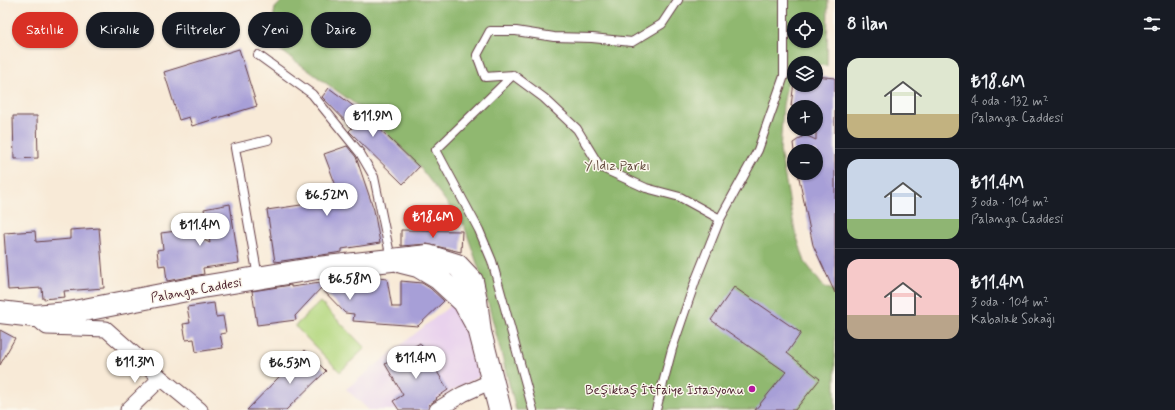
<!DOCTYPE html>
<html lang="tr">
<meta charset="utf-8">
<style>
:root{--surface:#171b24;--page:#20242c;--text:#f1f3f6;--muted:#9ea1a6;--line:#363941;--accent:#d93025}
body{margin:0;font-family:Mynerve,sans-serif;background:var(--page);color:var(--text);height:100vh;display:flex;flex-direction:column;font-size:15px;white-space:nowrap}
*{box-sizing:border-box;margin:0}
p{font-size:13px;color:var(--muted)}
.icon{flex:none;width:22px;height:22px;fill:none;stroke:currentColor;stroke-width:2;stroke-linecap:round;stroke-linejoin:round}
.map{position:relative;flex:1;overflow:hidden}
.drawer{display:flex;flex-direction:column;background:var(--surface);width:340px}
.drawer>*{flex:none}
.top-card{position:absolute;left:12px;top:12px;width:380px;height:36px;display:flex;gap:8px}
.controls{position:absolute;left:787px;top:12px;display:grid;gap:8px}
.controls a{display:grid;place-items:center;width:36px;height:36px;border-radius:50%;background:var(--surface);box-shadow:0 1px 3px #0004;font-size:20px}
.price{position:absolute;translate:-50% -34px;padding:0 9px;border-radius:14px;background:#fff;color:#222;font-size:13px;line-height:26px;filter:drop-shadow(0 1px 2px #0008)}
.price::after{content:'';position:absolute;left:50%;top:24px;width:12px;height:9px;margin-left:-6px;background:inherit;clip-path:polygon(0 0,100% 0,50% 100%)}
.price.on{background:var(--accent);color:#fff}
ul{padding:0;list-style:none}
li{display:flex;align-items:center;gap:12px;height:100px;padding:0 12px}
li+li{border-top:1px solid var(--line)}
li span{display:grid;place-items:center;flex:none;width:112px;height:80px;border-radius:12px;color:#555}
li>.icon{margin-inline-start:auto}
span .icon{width:48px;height:48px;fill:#fffc;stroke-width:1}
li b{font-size:17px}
h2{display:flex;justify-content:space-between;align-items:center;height:48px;padding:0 12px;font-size:17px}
.chip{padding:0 14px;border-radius:18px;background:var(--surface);box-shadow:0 1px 3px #0004;font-size:14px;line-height:36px}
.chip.on{background:var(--accent);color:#fff}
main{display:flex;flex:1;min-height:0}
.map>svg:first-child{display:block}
</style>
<main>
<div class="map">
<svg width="835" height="410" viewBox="0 0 835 410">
<rect width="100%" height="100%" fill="#fbf7ec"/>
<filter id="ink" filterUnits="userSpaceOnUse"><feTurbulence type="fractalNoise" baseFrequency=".025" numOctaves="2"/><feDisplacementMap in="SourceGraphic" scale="8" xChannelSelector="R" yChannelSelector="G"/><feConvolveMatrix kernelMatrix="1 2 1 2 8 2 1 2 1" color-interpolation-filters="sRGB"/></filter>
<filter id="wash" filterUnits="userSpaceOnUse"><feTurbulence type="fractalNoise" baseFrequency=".012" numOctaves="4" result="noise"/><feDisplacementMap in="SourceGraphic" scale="16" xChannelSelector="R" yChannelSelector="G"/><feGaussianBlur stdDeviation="0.9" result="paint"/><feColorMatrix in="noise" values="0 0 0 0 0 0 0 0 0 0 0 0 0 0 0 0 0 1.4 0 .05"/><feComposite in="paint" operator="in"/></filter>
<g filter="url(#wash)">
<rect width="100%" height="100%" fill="#f8ead7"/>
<path fill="#e9d2ed" d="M456,301l24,75 -64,34h-47l-23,-21z"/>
<path fill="#b5d881" stroke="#807c56" d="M320,302l45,46 -25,24 -45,-46z"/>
<path fill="#90b86f" stroke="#6d6c4d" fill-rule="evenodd" d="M283,0h545l-1,66 -11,-1v-2h-22v1h-3l-8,41 -3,46 15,80 10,31 18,24 12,5v119h-319l-36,-138 -16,-47 -46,-60 -56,-56 -93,-67 6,-34zM794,19h22v22h-22z"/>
<g id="blocks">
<path fill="#a79fd7" d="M239,49l18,57 -65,20 -3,-9 -10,3 -15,-48z
M816,76l19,2v215l-22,-48 -15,-72h18v-22h-22l-1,-8 12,-8 11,5v-33l-25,-1 3,-24v3h22z
M329,88l34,25 56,54 -16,17 -54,-53 3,-3 -30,-31z
M13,116h24l1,42 -24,1z
M347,146l9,11 18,53 6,33 -38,6v3l-67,10 -8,-52 74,-11 -17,-45z
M230,204l9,59 -36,5 1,6 -37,7 -2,-16 -6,1 -2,-16 6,-1 -2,-16 23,-3 26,13 -6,-34z
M99,228l5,60 -40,3 1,6 -22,2 -1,-11 -34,2 -4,-57 31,-2 1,11 34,-3v-9z
M401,230l61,1 -1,21 -34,-8 -26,2z
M362,276l25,3 5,28h9v-26l21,2 8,5 14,13 -26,25 -65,-5 1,-7 -9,-1 -24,-25 -26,28 1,4 -39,5 -5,-34 39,-6v2l37,-5v-3z
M734,287l67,46 -14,20 33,26 -25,31h-40l31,-38 -75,-52z
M214,303l2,14 7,-1 3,17 -6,1 3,14 -27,4 -2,-13 -8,1 -3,-16 7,-1 -3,-16z
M0,330l15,8 -15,27z
M420,343l28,47 -12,8 1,1 -8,6 -1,5h-29l-6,-9 10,-6 -18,-31z
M305,350l21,21 -40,39h-39z"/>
</g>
</g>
<g filter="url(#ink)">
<use href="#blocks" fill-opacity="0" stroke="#643d45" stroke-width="1"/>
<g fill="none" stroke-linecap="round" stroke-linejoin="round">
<g stroke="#643d45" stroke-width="10">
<path id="service" d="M678,0l-16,24 -30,18 -40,-4 -38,-1 -38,-6h-26l-13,24 8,22 28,-2 31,23 33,31 23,38 46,21 34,9 40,22
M258,55l54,39 48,59 14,24 17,82
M513,75l-77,75 43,80 13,31 41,149
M258,277l-23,-129 33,-8
M656,410l16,-61 24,-70 24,-60 38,-69 26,-74v-76"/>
</g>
<g stroke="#643d45" stroke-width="17">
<path id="minor" d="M34,316l13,11 59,2 55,49 39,32
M128,410l33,-32
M437,410l26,-16 29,-13"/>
</g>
<g stroke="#643d45" stroke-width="24">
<path id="secondary" d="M402,262l16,4 20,12 26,24 12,22
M0,312l34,4 35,-3 133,-26 116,-19 110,-12 29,9 15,16 4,19 4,32 20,78"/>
</g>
<use href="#service" stroke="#fff" stroke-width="8"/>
<use href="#minor" stroke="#fff" stroke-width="15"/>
<use href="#secondary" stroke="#fff" stroke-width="22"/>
</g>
</g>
<circle fill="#b5179e" stroke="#fbf7ec" stroke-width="1.5" cx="752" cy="389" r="4"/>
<g text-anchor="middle" stroke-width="3" stroke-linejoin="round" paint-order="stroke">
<g font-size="13" fill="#654d40" stroke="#fbf7ec">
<text x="617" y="170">Yıldız Parkı</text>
</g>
<g font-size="13" fill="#4a1f2b" stroke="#fbf7ec">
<text transform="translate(196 289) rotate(-10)" y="5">Palanga Caddesi</text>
</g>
<g font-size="13" fill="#4a1f2b" stroke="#fbf7ec" text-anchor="end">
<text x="744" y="394">Beşiktaş İtfaiye İstasyonu</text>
</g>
</g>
</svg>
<div class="controls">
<a><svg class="icon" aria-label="locate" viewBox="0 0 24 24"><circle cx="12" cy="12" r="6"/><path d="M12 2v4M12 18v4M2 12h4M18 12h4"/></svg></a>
<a><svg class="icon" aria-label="layers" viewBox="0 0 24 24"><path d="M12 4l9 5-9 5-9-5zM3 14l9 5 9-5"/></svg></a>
<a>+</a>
<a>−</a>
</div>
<b class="price" style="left:373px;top:138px">₺11.9M</b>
<b class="price" style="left:327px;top:217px">₺6.52M</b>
<b class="price on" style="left:433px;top:239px">₺18.6M</b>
<b class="price" style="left:200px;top:247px">₺11.4M</b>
<b class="price" style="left:350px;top:301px">₺6.58M</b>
<b class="price" style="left:416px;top:380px">₺11.4M</b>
<b class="price" style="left:135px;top:384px">₺11.3M</b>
<b class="price" style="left:290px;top:385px">₺6.53M</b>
<div class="top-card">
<a class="chip on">Satılık</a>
<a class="chip">Kiralık</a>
<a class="chip">Filtreler</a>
<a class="chip">Yeni</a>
<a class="chip">Daire</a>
</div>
</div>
<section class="drawer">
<h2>8 ilan<svg class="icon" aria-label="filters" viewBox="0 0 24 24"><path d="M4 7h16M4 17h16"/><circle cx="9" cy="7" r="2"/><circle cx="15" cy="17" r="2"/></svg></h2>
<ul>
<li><span style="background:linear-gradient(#dfe7d0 70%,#c2b280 0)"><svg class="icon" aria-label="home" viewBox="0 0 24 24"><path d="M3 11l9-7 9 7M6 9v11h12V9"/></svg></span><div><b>₺18.6M</b><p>4 oda · 132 m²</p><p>Palanga Caddesi</p></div></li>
<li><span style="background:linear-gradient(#c9d6e8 75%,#8fb573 0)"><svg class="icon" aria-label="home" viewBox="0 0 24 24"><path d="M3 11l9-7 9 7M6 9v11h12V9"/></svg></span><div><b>₺11.4M</b><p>3 oda · 104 m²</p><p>Palanga Caddesi</p></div></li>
<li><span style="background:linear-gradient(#f6c9c9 70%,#b9a48a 0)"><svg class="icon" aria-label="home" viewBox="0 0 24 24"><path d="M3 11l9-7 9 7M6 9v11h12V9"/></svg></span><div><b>₺11.4M</b><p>3 oda · 104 m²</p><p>Kabalak Sokağı</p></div></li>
</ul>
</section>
</main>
